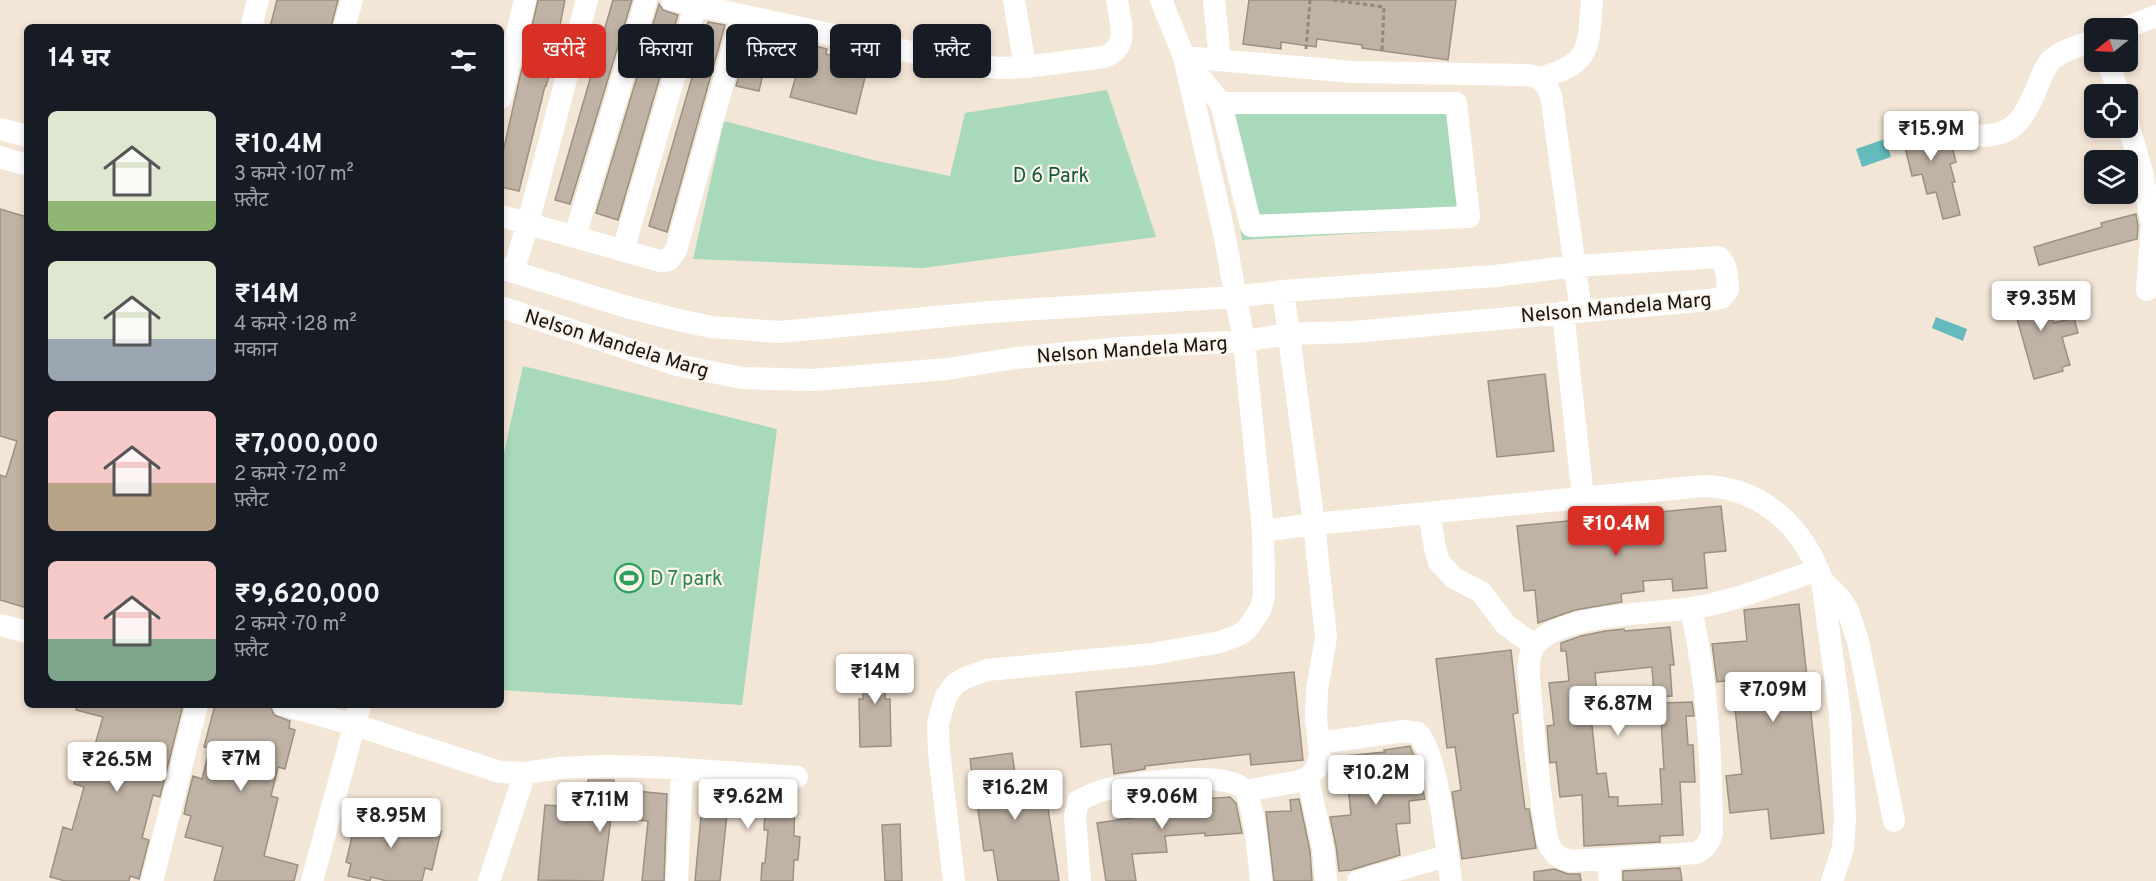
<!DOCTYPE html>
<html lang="hi">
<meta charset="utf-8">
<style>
:root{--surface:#171b24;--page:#20242c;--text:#f1f3f6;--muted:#9ea1a6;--accent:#d93025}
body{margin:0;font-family:Overpass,"Noto Sans Devanagari",sans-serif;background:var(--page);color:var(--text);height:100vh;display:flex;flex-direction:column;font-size:22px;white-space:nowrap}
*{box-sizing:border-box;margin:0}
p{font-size:20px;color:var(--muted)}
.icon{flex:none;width:33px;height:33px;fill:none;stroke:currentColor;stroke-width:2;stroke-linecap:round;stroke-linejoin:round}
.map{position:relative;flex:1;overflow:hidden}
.panel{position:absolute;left:24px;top:24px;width:480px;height:684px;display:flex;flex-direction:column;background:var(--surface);border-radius:9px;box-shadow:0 3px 9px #0003}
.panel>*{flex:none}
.hud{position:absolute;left:522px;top:24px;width:570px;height:54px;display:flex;gap:12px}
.needle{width:39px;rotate:252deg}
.tools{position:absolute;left:2084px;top:18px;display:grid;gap:12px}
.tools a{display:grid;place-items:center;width:54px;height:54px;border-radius:9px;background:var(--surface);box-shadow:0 3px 9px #0003;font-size:30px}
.price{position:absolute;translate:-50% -51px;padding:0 14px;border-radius:6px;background:#fff;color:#222;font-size:20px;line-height:39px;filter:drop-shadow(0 2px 3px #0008)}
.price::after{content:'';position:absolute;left:50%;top:36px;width:18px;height:14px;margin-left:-9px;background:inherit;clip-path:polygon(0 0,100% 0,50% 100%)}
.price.active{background:var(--accent);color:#fff}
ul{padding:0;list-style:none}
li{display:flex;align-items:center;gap:18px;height:150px;padding:0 24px}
li span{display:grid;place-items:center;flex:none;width:168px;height:120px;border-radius:9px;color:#555}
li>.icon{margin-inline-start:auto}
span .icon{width:72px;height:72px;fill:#fffc;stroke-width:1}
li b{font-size:26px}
h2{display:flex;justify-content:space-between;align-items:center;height:72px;padding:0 24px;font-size:26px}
.pill{padding:0 21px;border-radius:9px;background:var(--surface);box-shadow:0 3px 9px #0003;font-size:21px;line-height:54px}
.pill.active{background:var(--accent);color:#fff}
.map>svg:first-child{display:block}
</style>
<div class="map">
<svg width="2156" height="881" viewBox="0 0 2156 881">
<rect width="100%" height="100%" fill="#f4e6d7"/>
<path fill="#a7d9ba" d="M1107,90l49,147 -233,31 -230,-9 31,-138 153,40 73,15 15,-63z
M1221,93l236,4 12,130 -227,13z
M523,366l254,63 -35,276 -241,-15v-223z"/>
<path fill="#64babc" d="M1885,139l6,18 -29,10 -6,-18z
M1936,317l31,12 -4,12 -31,-13z"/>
<path fill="#c0b3a5" stroke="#9c9081" stroke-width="1.5" d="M277,0h61l-7,27h-61z
M538,0h27l-7,35 3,1 -15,50h-1l-26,105 -18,-4v-26l20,-89 13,-45 -2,-1z
M613,0h19l-62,204 -15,-4z
M1249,0h207l-8,60 -86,-12v-3l-45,-6 -1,8 -35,-5v7l-38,-5z
M659,4l4,6 15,5 -60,205 -22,-7z
M708,22l17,3 -58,207 -18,-6z
M751,33l20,5 -12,53 -23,-5z
M805,43l22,6 -1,5 42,11 -12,49 -66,-17z
M1916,113l4,13 9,-2 3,10 6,-2 3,10 7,-2 1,7 3,-1 4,16 -6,2 5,18h-3l8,33 -17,4 -7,-27 -9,2 -5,-20 -10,2 -14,-58z
M0,209l27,8v391l-27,-8v-125l6,2 11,-36 -17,-5z
M2136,214l2,12 -1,13 -98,26 -5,-18 68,-20 -1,-4z
M2033,284l4,16 10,-3 7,26 20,-5 4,15 -16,4 8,28 -8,2 1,4 -29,8 -25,-89z
M1545,374l9,77 -57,6 -9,-76z
M1721,506l5,45 -22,2 3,35 -34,3 -1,-12 -29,2 1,10 -23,3 1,8 -47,8 -37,13 -3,-33 -11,1 -7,-65z
M1799,604l25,229 -53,6 -3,-30 -38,4 -4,-37 16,-2 -10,-94 -15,2 -5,-38 35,-3 -3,-31z
M1670,627l4,38h-4l2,31 -18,1 -2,-30 -57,6 2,22 -8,1 8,78 9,-1 3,24h9v9l44,-2 -2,-35h4l-4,-66 32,-1 2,14h-8l2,29h5l2,37h-15l3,53 -23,1v6l-76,4 -2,-51 -22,2 -4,-35 -6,1 -3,-37 7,-1 -5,-42 20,-2 -3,-30h-5v-8l20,-7 24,-5 19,-2 1,2z
M1511,650l7,63 -5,1 12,95h4l7,39 -74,11 -10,-67 9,-2 -6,-43 -8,1 -11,-89z
M866,655l22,1 -3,43h5l1,47 -31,1 -1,-48h4z
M1294,672l9,88 -52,5 -1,-11 -105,12v3l-31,5 -3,-30 -30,3 -5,-55z
M77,705h106l-23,92 -7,-2 -11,43 7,2 -10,39 -9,-3 -1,5h-64l-15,-4 13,-50 9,3 12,-43 -10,-3 8,-27 9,2 12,-42 -27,-7z
M215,705h55l4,10 16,6 -1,7 6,2 -10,39 -7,-2 -7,29 7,2 -14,58 34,9 -4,16h-80l9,-34 -38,-10 6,-21 -7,-2 2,-10 7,-28 9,3 8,-31 -6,-1z
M1410,746l8,20 7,33 -16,2 1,22 -14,1 4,31 -49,15 -12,1 -3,-25 -6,-29 21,-2 -6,-59 40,-4 -1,-2z
M1012,753l4,27 30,-4 5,32h-3l11,73h-61l-5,-31 -9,1 -7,-48 4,-1 -3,-29 -6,1 -2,-15z
M588,780h26l-1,9 54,5 -3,87h-22l6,-60 -37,-3 -8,63 -65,-1 7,-75 40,3z
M704,784l91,6 -1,46 6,1 -2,23h-4l-1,21h-32l1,-18h3l3,-33h-4l1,-22 -37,-3 -8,76h-25z
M1158,795l1,4 29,-3v4l42,-3 6,6 6,30 -37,3v-3l-40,3 2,16 -35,2 4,27h-30l-9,-58 48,-7 -2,-19z
M1299,799l11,52 2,30h-38l-8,-69 25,-1 -1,-11z
M358,811l83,20 -9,39 -7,-2 -3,13h-35l-16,-4 -1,4 -22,-5 3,-12 -5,-2z
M900,824l2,57h-17l-3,-56z
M1680,868l2,13h-59v-10z
M1554,869l14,5h12l1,7h-47v-9z"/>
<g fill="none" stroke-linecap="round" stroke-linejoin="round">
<path stroke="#92897e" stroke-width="3" stroke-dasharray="4.5 3" stroke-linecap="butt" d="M1333,0l51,7 -2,45
M1306,49l4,-49"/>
<path stroke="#fff" stroke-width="22" d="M672,0l299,65 28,3 26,-1 79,-10c27,-10 16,-34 13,-57
M1014,0l11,67
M1214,0l6,60
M251,27l7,-27
M344,27l8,-27
M2125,28l31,-12
M1184,57l169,15 172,3c15,1 20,7 26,20l30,216
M2108,62l11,32
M1188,63l33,40 30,123 218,-9 -13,-114h-235
M1540,78c52,-15 48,-29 52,-78
M501,98l24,-98
M2127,120l15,52 10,53 -5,65
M0,129l27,7
M1965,135c46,5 57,-11 73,-50 3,-8 7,-18 13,-25 11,-10 29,-14 43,-20
M0,157l27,8
M501,216l159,45 9,-1 7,-10 66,-234
M575,236l71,-236
M623,250l74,-250
M501,268l126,39 47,12 37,8 69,5 209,-20 246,-15 48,-6 212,-15 80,-10 143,-9c10,6 9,22 10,33l-7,8 -12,2 -356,32 -65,2 -44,7 -124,7 -104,10 -69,11 -135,11 -70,-2 -65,-13 -176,-58
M513,272l15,-49 59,-223
M1563,312l20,186
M1429,513l6,35 4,14 15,16 27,14 25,33 28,20
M1263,531l51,-7 389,-38c59,1 100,41 119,94l18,134 5,104 -2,30 -11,33
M1822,580l17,17 9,14 10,30 36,180
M1691,608c17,78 20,146 21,225 -3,10 -6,15 -16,20l-125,8c-14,-3 -19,-8 -24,-22 -7,-47 -13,-93 -16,-140 -1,-15 -5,-32 0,-46 12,-40 126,-39 161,-45 41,-6 86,-25 126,-38
M0,625l27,7
M283,705l72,20 145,47 25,1 35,-5 44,-2 50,1 143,10
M1319,743l85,-12 14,2c21,25 28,112 33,148
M1308,778l15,71 3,32
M1245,791l50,-9 13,-4 9,-10 3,-14 -4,-35 1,-29 9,-53 -12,-113 -31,-233
M1608,859l2,22
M152,881l45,-176
M312,881l48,-176
M489,881l36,-108
M677,881l5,-112
M954,881l-15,-129 -1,-29 8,-27 9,-12 10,-6 22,-8 165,-16 68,-12 19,-7 8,-6 13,-19 4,-13 -1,-66 -19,-190 -21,-113 -39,-171 -23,-57
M1080,881l-5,-65 3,-15c10,-5 19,-10 30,-12 25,-5 122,-21 137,2 10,15 14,71 16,90
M1358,881l89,-25"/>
</g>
<defs>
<g id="stadium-ring" transform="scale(1.5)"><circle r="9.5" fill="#fdf5ec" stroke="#2e9e5b" stroke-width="1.5"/><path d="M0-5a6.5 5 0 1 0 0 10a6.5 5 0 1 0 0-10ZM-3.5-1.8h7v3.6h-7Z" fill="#2e9e5b"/></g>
</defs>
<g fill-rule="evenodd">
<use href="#stadium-ring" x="629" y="578"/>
</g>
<g text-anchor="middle" stroke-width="4.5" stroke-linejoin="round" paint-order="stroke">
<g font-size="20" fill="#0c5836" stroke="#fdf5ec">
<text x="1051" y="182">D 6 Park</text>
</g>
<g font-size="20" fill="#17130e" stroke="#fdf5ec">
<text transform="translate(1616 307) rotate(-5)" y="7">Nelson Mandela Marg</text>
<text transform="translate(617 343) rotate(17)" y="7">Nelson Mandela Marg</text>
<text transform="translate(1132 349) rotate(-4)" y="7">Nelson Mandela Marg</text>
</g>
<g font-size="20" fill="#27864d" stroke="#fdf5ec" text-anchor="start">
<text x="650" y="585">D 7 park</text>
</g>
</g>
</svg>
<div class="tools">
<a><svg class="needle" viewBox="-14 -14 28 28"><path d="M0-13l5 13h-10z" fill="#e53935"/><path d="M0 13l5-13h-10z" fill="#9ea1a6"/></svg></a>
<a><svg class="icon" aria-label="locate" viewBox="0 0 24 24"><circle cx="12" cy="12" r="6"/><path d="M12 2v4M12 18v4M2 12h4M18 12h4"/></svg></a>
<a><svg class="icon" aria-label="layers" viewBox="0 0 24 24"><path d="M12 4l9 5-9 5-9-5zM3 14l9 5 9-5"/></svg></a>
</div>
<b class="price" style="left:1931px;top:162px">₹15.9M</b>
<b class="price" style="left:2041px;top:332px">₹9.35M</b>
<b class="price active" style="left:1616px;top:557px">₹10.4M</b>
<b class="price" style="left:875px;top:705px">₹14M</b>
<b class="price" style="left:1773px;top:723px">₹7.09M</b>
<b class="price" style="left:1618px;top:737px">₹6.87M</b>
<b class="price" style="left:241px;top:792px">₹7M</b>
<b class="price" style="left:117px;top:793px">₹26.5M</b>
<b class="price" style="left:1376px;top:806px">₹10.2M</b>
<b class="price" style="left:1015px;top:821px">₹16.2M</b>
<b class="price" style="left:748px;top:830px">₹9.62M</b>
<b class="price" style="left:1162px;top:830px">₹9.06M</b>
<b class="price" style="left:600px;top:833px">₹7.11M</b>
<b class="price" style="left:391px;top:849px">₹8.95M</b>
<div class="hud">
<a class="pill active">खरीदें</a>
<a class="pill">किराया</a>
<a class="pill">फ़िल्टर</a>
<a class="pill">नया</a>
<a class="pill">फ़्लैट</a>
</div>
<section class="panel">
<h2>14 घर<svg class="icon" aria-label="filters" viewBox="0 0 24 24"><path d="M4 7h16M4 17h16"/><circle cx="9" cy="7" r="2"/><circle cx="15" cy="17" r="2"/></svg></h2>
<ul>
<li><span style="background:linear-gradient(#dfe7d0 75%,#8fb573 0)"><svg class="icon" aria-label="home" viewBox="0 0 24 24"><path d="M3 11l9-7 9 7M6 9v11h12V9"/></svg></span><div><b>₹10.4M</b><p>3 कमरे · 107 m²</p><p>फ़्लैट</p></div></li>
<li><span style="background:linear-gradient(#dfe7d0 65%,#9aa5b1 0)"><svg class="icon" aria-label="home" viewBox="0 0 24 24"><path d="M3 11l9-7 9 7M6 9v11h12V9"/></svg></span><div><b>₹14M</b><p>4 कमरे · 128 m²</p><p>मकान</p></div></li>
<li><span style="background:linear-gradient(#f6c9c9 60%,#b9a48a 0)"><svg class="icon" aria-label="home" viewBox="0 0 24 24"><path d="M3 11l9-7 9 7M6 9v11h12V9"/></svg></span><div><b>₹7,000,000</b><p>2 कमरे · 72 m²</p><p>फ़्लैट</p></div></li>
<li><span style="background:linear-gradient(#f6c9c9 65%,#7fa58c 0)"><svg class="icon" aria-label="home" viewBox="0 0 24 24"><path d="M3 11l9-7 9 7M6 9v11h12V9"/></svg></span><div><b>₹9,620,000</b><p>2 कमरे · 70 m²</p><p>फ़्लैट</p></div></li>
</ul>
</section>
</div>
